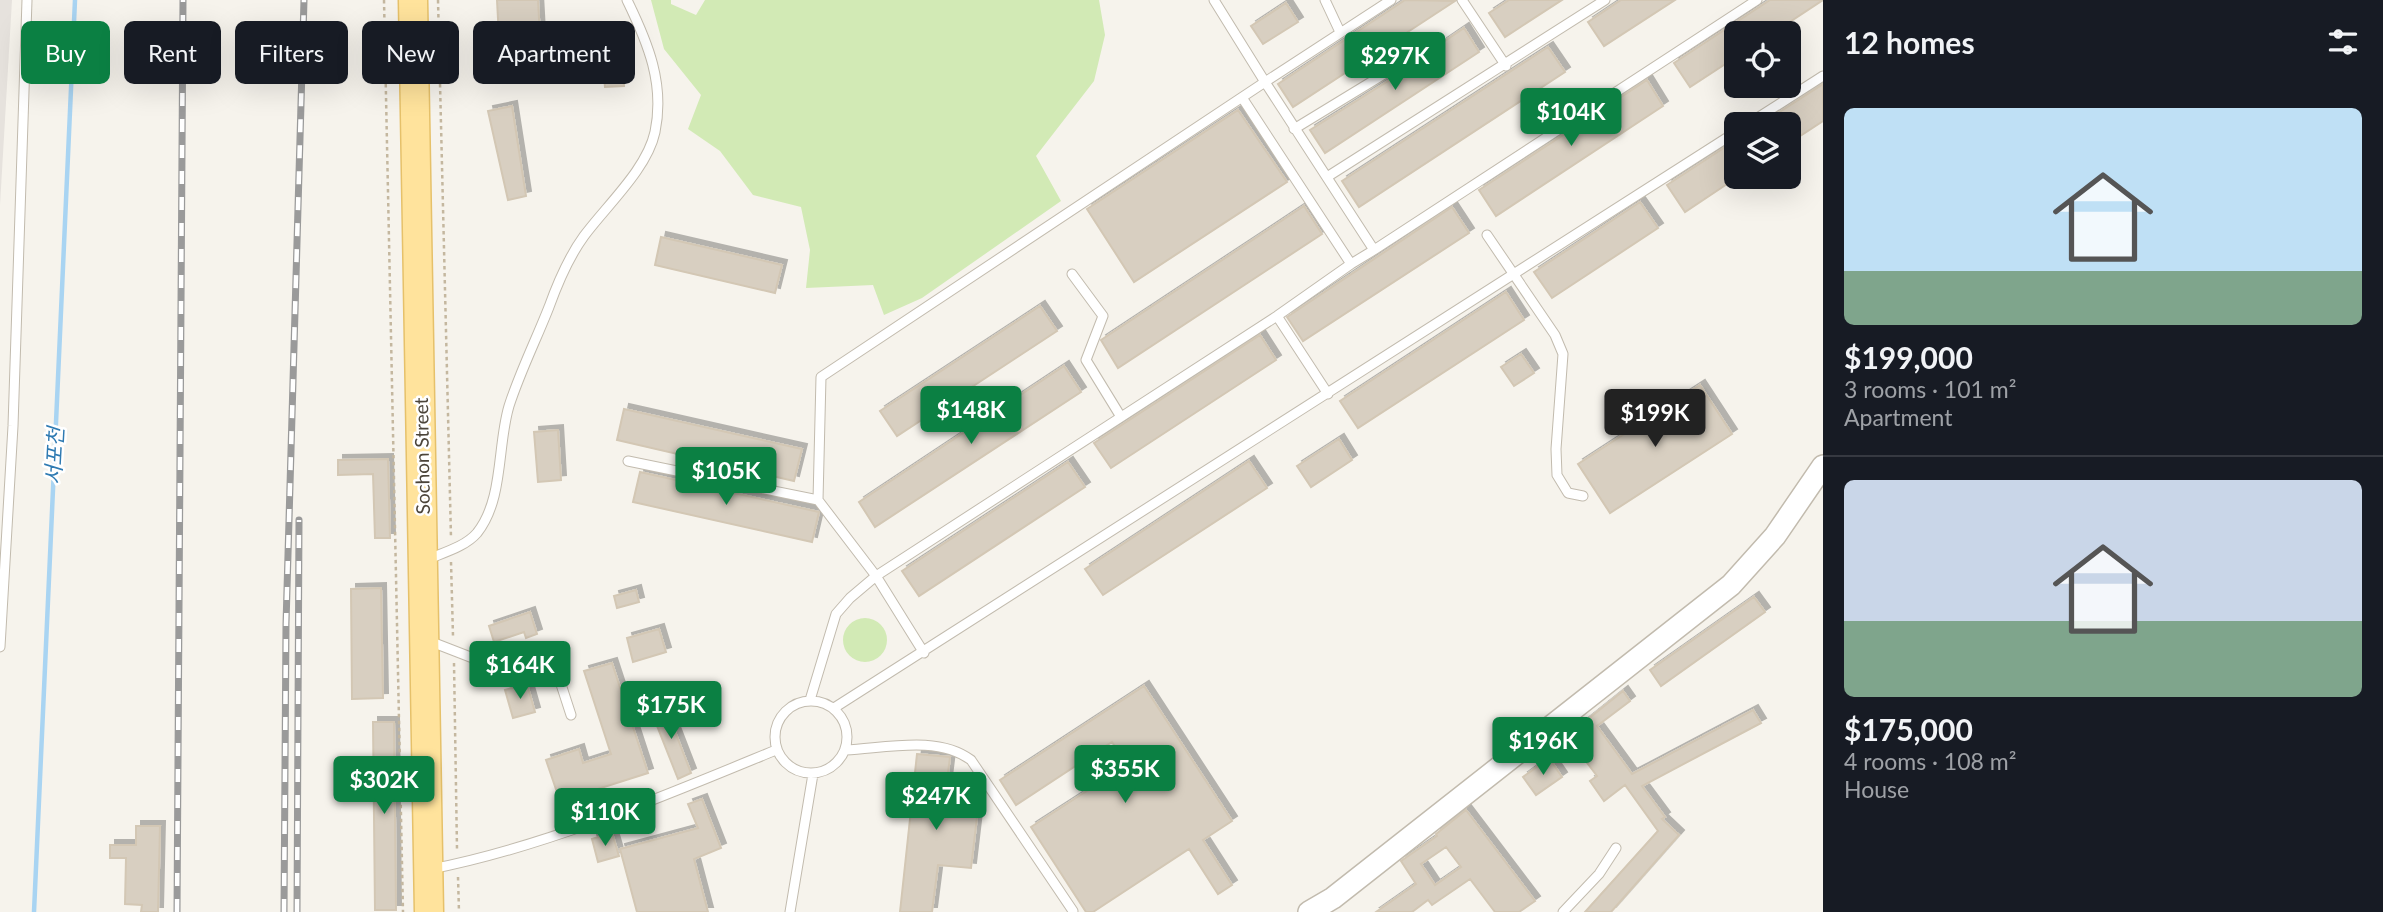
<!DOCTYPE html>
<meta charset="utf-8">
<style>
:root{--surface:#171b24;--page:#242831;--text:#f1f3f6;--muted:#9ea1a6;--line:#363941;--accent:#0b8043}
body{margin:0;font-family:Lato,"Noto Sans KR",sans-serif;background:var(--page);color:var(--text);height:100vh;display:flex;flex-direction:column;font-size:26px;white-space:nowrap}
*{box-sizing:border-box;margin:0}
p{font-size:23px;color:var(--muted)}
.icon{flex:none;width:38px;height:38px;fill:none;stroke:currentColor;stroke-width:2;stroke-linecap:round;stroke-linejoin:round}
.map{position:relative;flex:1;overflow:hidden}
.details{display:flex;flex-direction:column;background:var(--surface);width:560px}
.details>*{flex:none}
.top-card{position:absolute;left:21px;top:21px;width:665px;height:63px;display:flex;gap:14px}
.tools{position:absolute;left:1724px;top:21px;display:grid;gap:14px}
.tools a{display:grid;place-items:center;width:77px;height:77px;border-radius:10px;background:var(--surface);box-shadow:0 7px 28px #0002;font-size:35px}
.price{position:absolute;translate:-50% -60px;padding:0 16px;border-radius:7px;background:var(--accent);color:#fff;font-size:23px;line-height:46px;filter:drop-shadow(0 2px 4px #0008)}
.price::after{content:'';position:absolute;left:50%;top:42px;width:21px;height:16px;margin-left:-10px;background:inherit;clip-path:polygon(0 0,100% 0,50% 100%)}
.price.selected{background:#222;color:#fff}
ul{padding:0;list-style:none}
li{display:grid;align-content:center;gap:14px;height:371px;padding:0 21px}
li+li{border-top:2px solid var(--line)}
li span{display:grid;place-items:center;height:217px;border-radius:10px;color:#555}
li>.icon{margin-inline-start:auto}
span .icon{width:126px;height:126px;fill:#fffc;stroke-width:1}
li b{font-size:30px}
h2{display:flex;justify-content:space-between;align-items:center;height:84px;padding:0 21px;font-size:30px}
.tag{padding:0 24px;border-radius:10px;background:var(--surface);box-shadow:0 7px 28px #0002;font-size:24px;line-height:63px}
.tag.selected{background:var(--accent);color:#fff}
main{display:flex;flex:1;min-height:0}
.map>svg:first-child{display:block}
</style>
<main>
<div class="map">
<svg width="1823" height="912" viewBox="0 0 1823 912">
<defs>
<filter id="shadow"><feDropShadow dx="5" dy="-5" stdDeviation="0" flood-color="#0004"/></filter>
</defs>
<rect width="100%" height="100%" fill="#f6f3ec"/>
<path fill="#e6e2dd" d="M0,0h12l-12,205z"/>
<path fill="#d2eab5" d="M651,0h20v4l25,11 9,-15h394l6,35 -11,46 -58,75 25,45 -139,97 -38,17 -11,-30 -67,3 4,-38 -9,-43 -48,-12 -33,-44 -32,-22 13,-34 -37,-46z
M843 640a22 22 0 1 1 44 0a22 22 0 1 1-44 0Z"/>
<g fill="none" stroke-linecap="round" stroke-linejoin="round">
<path stroke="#a9d4f2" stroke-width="4.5" d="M34,912l41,-912"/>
</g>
<path fill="#d8cfc1" stroke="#d3c7b4" stroke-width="2" fill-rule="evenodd" filter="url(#shadow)" d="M497,0h41l2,36 19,-1 1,31 -43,1 -1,-12 -16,1z
M1405,0l50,1 -162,106 -15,-23z
M1509,0h53l-57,37 -16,-24z
M1621,0h54l-71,46 -16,-24z
M1770,0h53l-50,33h-37v24l-46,30 -16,-24z
M1286,3l12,19 -35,22 -12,-18z
M1464,28l15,24 -154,101 -15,-23 129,-81 3,-6z
M1548,47l17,25 -206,135 -17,-26z
M621,50l3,36 -19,1 -3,-35z
M1647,80l16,26 -167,110 -17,-26z
M1823,84v37l-35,23v-20h-27z
M512,106l14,90 -18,4 -20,-89z
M1238,110l49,72 -153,100 -47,-73z
M1736,140v38l-51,34 -18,-27z
M1640,202l18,26 -106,70 -18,-26z
M1304,206l18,28 -204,134 -17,-28z
M1452,207l17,26 -166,108 -16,-24z
M661,237l121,28 -7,28 -120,-28z
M1506,292l18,28 -166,108 -18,-27z
M1040,306l17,25 -160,105 -17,-25z
M1260,335l16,25 -165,108 -17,-25z
M1521,354l13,19 -20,13 -13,-19z
M1064,366l17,26 -206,135 -16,-25z
M1700,385l32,49 -122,79 -32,-49z
M624,409l178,40 -8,32 -177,-41z
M558,430l3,50 -23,2 -4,-50z
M1339,439l13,21 -41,27 -14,-21z
M388,459l2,79h-15l-2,-64 -35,1v-15z
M1249,461l18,27 -164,107 -18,-26z
M1068,462l17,25 -166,109 -17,-25z
M640,472l179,40 -7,30 -179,-40z
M381,588l2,110 -31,1 -1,-110z
M636,590l3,12 -22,6 -3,-12z
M1754,597l11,15 -104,74 -11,-16z
M530,612l7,22 -11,4 -2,-6 -30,10 -5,-16z
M659,629l7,23 -33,10 -6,-24z
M612,663l36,110 -88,28 -14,-41 33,-11 4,14 28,-9 -27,-83z
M527,684l8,28 -22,6 -8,-28z
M1144,686l88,135 -29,19 29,45 -14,9 -29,-45 -96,63h-7l-55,-85 96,-62 -15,-23 -96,63 -16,-25z
M1623,691l7,10 -33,25 35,48 121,-64 8,13 -119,63 23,31 -3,2 17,16 -68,77h-26l73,-81 -33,-46 -21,16 -14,-20 7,-5 -30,-40z
M664,703l27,70 -13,6 -28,-71z
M373,722h21l2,188h-21z
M917,754l33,3 -4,32 34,3 -9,76 -33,-3 -6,47h-32z
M1549,758l13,19 -26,18 -13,-18z
M702,799l19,49 -27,11 14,53h-71l-17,-63 78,-21 -10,-24z
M1466,810l69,91 -16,11h-24l-25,-33 -38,26 -4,-5 -16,12h-36l40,-28 -15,-23 36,-25 -1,-2zM1446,847l15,20 -26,18 -14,-21z
M136,826h24l-2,86h-17l1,-7 -17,-1 1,-46h-16v-13h26z
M612,833l7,23 -21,6 -6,-23z"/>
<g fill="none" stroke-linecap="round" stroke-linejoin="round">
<g stroke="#c2bbae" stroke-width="11">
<path id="service" d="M1325,0l15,32
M1462,0l44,66
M1243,99l108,165 23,-14 -109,-168 126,-82
M1748,124l75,-48
M1294,129l141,-86
M1327,177l278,-177
M1487,235l68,100 8,19 -7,95 1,26 11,18 15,3
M1374,250l383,-250
M1072,274l31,42 -17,44 35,57
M1277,316l51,78
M628,461l190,39
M426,560c16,-7 39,-13 51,-27 27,-34 20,-87 32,-127 11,-34 27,-66 40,-99 9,-25 19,-49 35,-71 23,-31 63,-67 71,-104 10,-48 -7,-89 -28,-132
M429,641l49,19 79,12 14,43
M0,647l13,-221 14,-426
M924,653l-48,-77 401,-260 74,-52
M810,700l26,-86 14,-16 26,-22 -58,-76 3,-123 444,-295 -51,-82
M775 737a36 36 0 1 1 72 0a36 36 0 1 1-72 0Z
M834,708l902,-576
M846,750c40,-2 92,-15 125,10l102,151
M431,869c114,-22 238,-75 345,-119
M790,912l23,-138
M1563,912l36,-38 17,-26"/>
</g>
<g stroke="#c2bbae" stroke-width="24">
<path id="tertiary" d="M1309,912l24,-14 398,-313 44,-49 48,-70"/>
</g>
<g stroke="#e6c16a" stroke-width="31">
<path id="primary" d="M413,0l16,912"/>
</g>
<path stroke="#c4b79f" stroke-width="2.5" stroke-dasharray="3.5 3.5" stroke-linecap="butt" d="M384,0l19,912
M438,0l13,538
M451,562l2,74
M454,663l3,186
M458,877l1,35"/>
<use href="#service" stroke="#fff" stroke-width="9"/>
<use href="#tertiary" stroke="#fff" stroke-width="21"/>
<use href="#primary" stroke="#ffe39c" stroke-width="28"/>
<g stroke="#9a9a9a" stroke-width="7">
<path id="rail" d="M177,912l6,-912
M284,912l2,-288 18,-624
M297,912l2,-392"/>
</g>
<use href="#rail" stroke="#fff" stroke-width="4.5" stroke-dasharray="13" stroke-linecap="butt"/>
</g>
<g text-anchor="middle" stroke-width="5" stroke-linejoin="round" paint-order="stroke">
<g font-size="19" fill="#4b4439" stroke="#fff">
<text transform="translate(422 456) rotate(-91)" y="7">Sochon Street</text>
</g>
<g font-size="21" font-style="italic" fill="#2e7ab2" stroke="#fff">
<text transform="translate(55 456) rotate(-87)" y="7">서포천</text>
</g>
</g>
</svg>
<div class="tools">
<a><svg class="icon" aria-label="locate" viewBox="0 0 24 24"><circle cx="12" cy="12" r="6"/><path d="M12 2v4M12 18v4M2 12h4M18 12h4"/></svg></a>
<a><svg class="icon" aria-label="layers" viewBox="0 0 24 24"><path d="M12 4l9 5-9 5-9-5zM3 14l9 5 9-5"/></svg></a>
</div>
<b class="price" style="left:1395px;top:92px">$297K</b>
<b class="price" style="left:1571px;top:148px">$104K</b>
<b class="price" style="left:971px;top:446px">$148K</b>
<b class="price selected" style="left:1655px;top:449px">$199K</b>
<b class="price" style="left:726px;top:507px">$105K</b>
<b class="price" style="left:520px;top:701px">$164K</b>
<b class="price" style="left:671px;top:741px">$175K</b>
<b class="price" style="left:1543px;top:777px">$196K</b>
<b class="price" style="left:1125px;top:805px">$355K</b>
<b class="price" style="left:384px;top:816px">$302K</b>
<b class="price" style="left:936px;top:832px">$247K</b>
<b class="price" style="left:605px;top:848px">$110K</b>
<div class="top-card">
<a class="tag selected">Buy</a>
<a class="tag">Rent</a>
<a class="tag">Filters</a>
<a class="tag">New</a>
<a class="tag">Apartment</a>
</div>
</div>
<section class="details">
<h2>12 homes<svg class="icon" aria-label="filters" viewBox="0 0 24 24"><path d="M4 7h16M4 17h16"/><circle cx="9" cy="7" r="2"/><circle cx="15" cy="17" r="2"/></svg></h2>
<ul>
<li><span style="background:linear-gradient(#bfe0f5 75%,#7fa58c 0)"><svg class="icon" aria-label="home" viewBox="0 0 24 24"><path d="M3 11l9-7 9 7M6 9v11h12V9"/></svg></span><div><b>$199,000</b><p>3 rooms · 101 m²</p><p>Apartment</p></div></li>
<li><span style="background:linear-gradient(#c9d6e8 65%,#7fa58c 0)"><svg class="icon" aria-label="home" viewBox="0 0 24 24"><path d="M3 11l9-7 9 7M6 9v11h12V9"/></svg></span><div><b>$175,000</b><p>4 rooms · 108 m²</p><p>House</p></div></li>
</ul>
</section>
</main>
